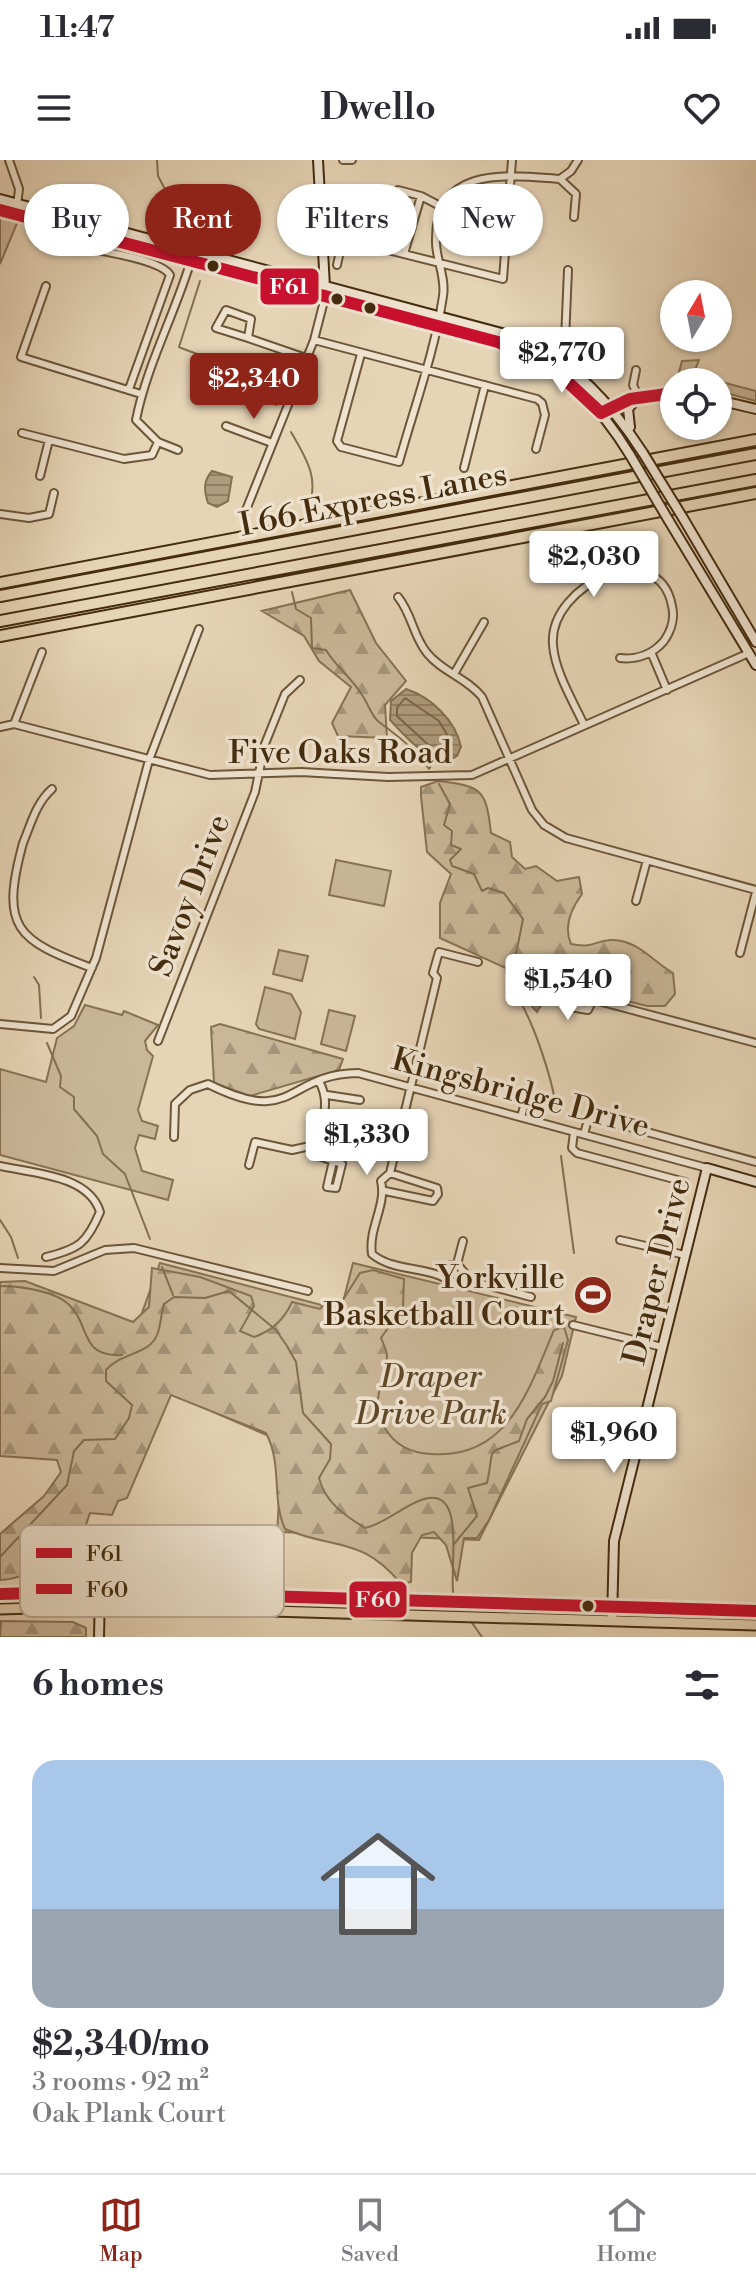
<!DOCTYPE html>
<meta charset="utf-8">
<style>
:root{--surface:#fff;--page:#f2f2f3;--text:#2b2b33;--muted:#7c7c81;--line:#e1e1e2;--accent:#8f2418}
body{margin:0;font-family:"Libre Bodoni",serif;background:var(--page);color:var(--text);height:100vh;display:flex;flex-direction:column;font-size:30px;white-space:nowrap}
*{box-sizing:border-box;margin:0}
p{font-size:26px;color:var(--muted)}
.icon{flex:none;width:44px;height:44px;fill:none;stroke:currentColor;stroke-width:2;stroke-linecap:round;stroke-linejoin:round}
.map{position:relative;height:1477px;overflow:hidden}
.sheet{display:flex;flex-direction:column;background:var(--surface);flex:1}
.sheet>*{flex:none}
.banner{position:absolute;left:24px;top:24px;width:708px;height:72px;display:flex;gap:16px}
.needle{width:52px;rotate:10deg}
.tools{position:absolute;left:660px;top:120px;display:grid;gap:16px}
.tools a{display:grid;place-items:center;width:72px;height:72px;border-radius:50%;background:var(--surface);box-shadow:0 2px 6px #0004;font-size:40px}
.price{position:absolute;translate:-50% -68px;padding:0 18px;border-radius:8px;background:#fff;color:#222;font-size:26px;line-height:52px;filter:drop-shadow(0 2px 4px #0008)}
.price::after{content:'';position:absolute;left:50%;top:48px;width:24px;height:18px;margin-left:-12px;background:inherit;clip-path:polygon(0 0,100% 0,50% 100%)}
.price.on{background:var(--accent);color:#fff}
ul{padding:0;list-style:none}
li{display:grid;align-content:center;gap:16px;height:424px;padding:0 32px}
li span{display:grid;place-items:center;height:248px;border-radius:24px;color:#555}
li>.icon{margin-inline-start:auto}
span .icon{width:144px;height:144px;fill:#fffc;stroke-width:1}
li b{font-size:34px}
h2{display:flex;justify-content:space-between;align-items:center;height:96px;padding:0 32px;font-size:34px}
.tag{padding:0 28px;border-radius:36px;background:var(--surface);box-shadow:0 2px 6px #0004;font-size:28px;line-height:72px}
.tag.on{background:var(--accent);color:#fff}
.status{display:flex;justify-content:space-between;align-items:center;height:56px;padding:0 40px;background:var(--surface);direction:ltr}
.status svg{height:22px;fill:currentColor}
header{display:flex;justify-content:space-between;align-items:center;height:104px;padding:0 32px;background:var(--surface);font-size:36px;font-weight:600}
.dock{display:flex;justify-content:space-around;align-items:center;height:112px;border-top:2px solid var(--line);background:var(--surface);font-size:22px;color:var(--muted)}
.dock a{display:grid;justify-items:center;gap:4px}
.dock .on{color:var(--accent)}
.map>svg:first-child{display:block}
</style>
<div class="status"><b>11:47</b><svg viewBox="0 0 49 12"><path d="M0 12V9h3v3zM5 12V6h3v6zM10 12V3h3v9zM15 12V0h3v12zM26 1h20v11H26zM47 4h2v5h-2z"/></svg></div>
<header><svg class="icon" aria-label="menu" viewBox="0 0 24 24"><path d="M4 6h16M4 12h16M4 18h16"/></svg>Dwello<svg class="icon" aria-label="heart" viewBox="0 0 24 24"><path d="M12 20l-8-8c-3-5 5-10 8-4 3-6 11-1 8 4z"/></svg></header>
<div class="map">
<svg width="756" height="1477" viewBox="0 0 756 1477">
<defs>
<pattern id="forest-firs" width="22" height="20" patternUnits="userSpaceOnUse" patternTransform="scale(2)"><rect width="22" height="20" fill="#cab799"/><path d="M5 1l3.5 6h-7zM16 11l3.5 6h-7z" fill="#a6957b"/></pattern>
<pattern id="water-rules" width="6" height="5" patternUnits="userSpaceOnUse" patternTransform="scale(2)"><rect width="6" height="5" fill="#af9b7d"/><path d="M0 2.5h6" fill="none" stroke="#907f65"/></pattern>
</defs>
<rect width="100%" height="100%" fill="#e6d4b6"/>
<filter id="stains"><feTurbulence type="fractalNoise" baseFrequency=".0025" numOctaves="4"/><feColorMatrix values="0 0 0 0 .2 0 0 0 0 .09 0 0 0 0 .02 0 0 0 .5 -.17"/></filter>
<radialGradient id="worn" r=".72"><stop offset=".6" stop-color="#630" stop-opacity="0"/><stop offset="1" stop-color="#630" stop-opacity=".3"/></radialGradient>
<path fill="#cab799" stroke="#877254" stroke-width="2" d="M0,56l18,5 -18,43z
M699,200l-4,10 7,2v5l54,14v10l-38,-10v-9l-36,-1 -3,-9 3,-11z
M336,700l55,11 -7,35 -55,-11z
M279,790l29,6 -6,25 -29,-7z
M265,827l26,7 10,18 -6,27 -36,-10 -3,-5z
M85,845l37,10 2,-4 34,14 -13,16 2,9 6,6 -15,54 4,11 16,5 -3,13 -16,-4 -4,13 7,23 31,9 -5,20 -168,-45v-86l46,13 11,-44 17,-12z
M329,850l26,6 -9,35 -25,-7z
M160,1103l181,47 12,-47 223,54 -14,59 -83,164 -198,-8 -5,56 -12,-1 2,-14 10,-20 3,-54 12,-23 -15,-37 -107,-46 -35,-58z"/>
<path fill="url(#forest-firs)" stroke="#877254" stroke-width="2" d="M350,430l26,53 30,38 -21,24 2,33 -49,-2 -6,-13 19,-36 -32,-26 -15,-25 -42,-25z
M438,621c43,5 48,7 53,52l19,9 2,15 13,12 11,-3 21,15 22,-4 3,17c-11,15 -19,32 -11,50 25,5 25,-5 42,-4 26,1 39,21 60,33l2,21 -10,12h-18l-93,-23 -17,29 -14,-16 -2,-21 -81,-37v-35l11,-29 -24,-22 -6,-56v-9z
M220,864l123,35 -4,11 -89,26 -36,-13 -3,-56z
M152,1108l48,9 51,19 3,10 -14,25 14,6c18,-6 30,-17 38,-35l28,7 6,-7 15,1 19,-30 13,-3 31,9 -1,28 -22,31c2,5 6,13 6,18 -1,26 -19,44 -2,72 10,18 27,25 46,26 77,6 98,-65 123,-124l10,-3 4,13 -17,61 -9,3 -53,116 -12,18h-13l-7,43 -11,-36 -12,-13 -12,3 -10,18 -1,29 -10,2c-39,-48 -67,-34 -116,-55 -14,-31 -2,-63 -19,-96l-95,-38 -44,103 -9,3 -6,14 -22,-2 -11,32c-32,7 -40,33 -79,35v-46l44,-38 17,-24 -4,-12 -57,-4v-174l25,-1 108,41 16,-15z
M1,1461l72,1 13,6v9h-86z"/>
<path fill="url(#water-rules)" stroke="#846f51" stroke-width="2" d="M212,311l20,6 -4,24 -11,6 -9,-4c-4,-12 -5,-22 4,-32z
M406,529c25,8 50,32 55,58l-4,9c-23,15 -51,-19 -67,-36l1,-19z"/>
<g fill="none" stroke-linecap="round" stroke-linejoin="round">
<path stroke="#7a6446" stroke-width="2" d="M405,538l34,23 13,22 -1,7 -16,1 -38,-35v-8z"/>
<path stroke="#846f51" stroke-width="2" d="M157,0l1,16 17,32 10,1 7,30
M200,121l-21,66c36,15 75,22 97,58
M291,272c15,26 30,48 16,78
M292,432l4,17 15,9 1,30 14,2c10,17 26,28 36,45 6,8 9,21 17,27 19,14 35,26 50,47l5,-9
M439,624l11,20 -6,21 8,6 -1,14 10,4 -11,11 2,6 22,8 8,17 6,-3 16,5 19,26 -7,35 -10,14v5l9,5c2,19 7,26 14,41 10,22 26,69 27,92
M34,817l5,8 2,33
M47,883l14,33 -1,11 14,10v12l23,27 6,18 22,20 25,65
M561,996l13,97
M0,1060l11,17 7,21
M162,1107l11,28
M0,1126c18,0 47,4 63,14 30,20 13,58 59,55
M454,1384l23,-28 -9,-28 19,-5c9,-39 -5,-27 32,-42l8,-22 18,-22 8,-16 10,-38
M0,1397l67,-72 7,-34 10,-11 31,-1 14,-21 3,-13 -26,-24v-11c16,-18 43,-15 51,-35 4,-10 4,-21 7,-31l10,-7 31,1 24,-7 47,39 11,16 9,16 7,51 28,31 -1,15 -11,19c6,24 25,37 46,50 21,-5 35,-20 56,-28 49,-18 26,74 33,99
M470,1460l12,17"/>
<g stroke="#6c5638" stroke-width="10">
<path id="street" d="M9,0l10,29 -3,25
M343,0h9
M398,30l23,6
M574,57l2,-23 -16,-15 11,-8 7,-11
M323,63l49,1
M87,88c18,4 74,12 83,27l-41,114
M380,88l123,31 9,-119
M404,94l17,-58 21,11
M337,105l9,-41
M46,126l-25,71 120,37
M248,178l-32,-10 10,-18 25,9 -3,19 58,20
M314,180l223,59 5,4 3,12 -9,34
M361,194l-24,87 4,6 58,15c15,-54 36,-111 44,-166 3,-19 -7,-36 -7,-54 -2,-77 71,-67 124,-63
M556,197l9,-17 3,-70
M636,210l-3,15 5,11
M226,266l46,17
M22,273l102,26 28,-4 6,-13
M178,290l-20,-8 -22,-22c11,-56 40,-108 56,-163
M464,308l21,-83
M40,316l9,-36
M0,354l29,4 20,-4 5,-21
M244,355l70,-175 11,-43
M398,437c14,17 15,39 29,56 15,19 40,25 55,44l50,113 12,15 22,13 190,52
M651,492l16,38
M454,514l30,-52
M14,564l28,-72
M584,565c-11,-24 -29,-53 -31,-80 -5,-61 106,-110 119,-39 3,12 -1,25 -8,35 -11,13 -27,19 -44,17
M0,567l14,-3 196,51 91,-3 87,5 84,-2 277,-122
M52,629c-16,14 -21,35 -29,54 -23,85 -7,97 69,125
M636,741l11,-41
M740,793l16,-61
M478,802l-39,-10 -6,21 4,5 -47,195 -9,8c6,24 -13,47 -9,73 22,19 59,11 80,29l11,-4 68,18
M593,839l-5,11 -18,-3v-6l6,-6 180,48
M0,864l53,5 18,-13 25,-58 53,-198 50,-131
M158,881l97,-249 10,-48 20,-50 15,-14
M412,910l114,29 -5,18
M327,935l33,5
M574,972l-2,16 5,5 108,29
M584,974l5,-18 167,46
M174,977l1,-33 15,-14 18,-6c88,44 77,-10 150,-11l349,95
M310,986l9,10 14,5 -6,26 9,1 6,-24 -9,-3
M249,1005l6,-23 37,8 18,-4c12,-22 22,-41 9,-65
M0,1006c32,7 89,9 100,46 -13,31 -21,37 -54,45
M385,1031l48,10 5,-7 -1,-6 -47,-15
M620,1080l65,15
M457,1104l6,-23
M0,1108l54,3 51,-21 29,-2 174,43
M445,1114l6,-9 6,-1 7,8 -1,7
M573,1165l89,22"/>
</g>
<g stroke="#442c0e" stroke-width="12">
<path id="secondary" d="M318,0l7,127
M0,39l520,139c55,26 90,64 123,115
M0,50l512,138c53,22 89,59 118,107
M718,240l38,9
M609,247l38,-13 27,-1
M630,267l-2,-18 10,-12
M683,358l73,124
M669,361l87,144
M612,1461l2,-80 93,-373 49,14
M99,1477l1,-46"/>
</g>
<g stroke="#442c0e" stroke-width="13">
<path id="primary" d="M0,1434l100,-3 656,20
M0,1449l99,-3 657,19"/>
</g>
<g stroke="#442c0e" stroke-width="14">
<path id="highway" d="M0,423l756,-143
M0,436l756,-142
M0,461l756,-141
M0,476l756,-143"/>
</g>
<use href="#street" stroke="#efe3d0" stroke-width="6"/>
<use href="#secondary" stroke="#efe3d0" stroke-width="8"/>
<use href="#primary" stroke="#e6d4b6" stroke-width="9"/>
<use href="#highway" stroke="#e6d4b6" stroke-width="10"/>
<g stroke="#442c0e" stroke-width="12" stroke-linecap="butt">
<path id="secondary-bridge" d="M643,293l40,65
M630,295l39,66"/>
</g>
<use href="#secondary-bridge" stroke="#efe3d0" stroke-width="8"/>
<g stroke="#efe3d0" stroke-width="18">
<path id="bus-1" d="M0,50l498,132 58,29 45,42 29,-14 44,-6"/>
</g>
<g stroke="#efe3d0" stroke-width="18">
<path id="bus-2" d="M0,1434l100,-3 656,20"/>
</g>
<use href="#bus-1" stroke="#c8102e" stroke-width="12"/>
<use href="#bus-2" stroke="#c8102e" stroke-width="12"/>
</g>
<defs>
<g id="stadium-disc" transform="scale(2)"><circle r="9.5" fill="#8f2418" stroke="#efe3d0"/><path d="M0-5a6.5 5 0 1 0 0 10a6.5 5 0 1 0 0-10ZM-3.5-1.8h7v3.6h-7Z" fill="#fff"/></g>
</defs>
<g fill-rule="evenodd">
<use href="#stadium-disc" x="593" y="1135"/>
</g>
<g fill="#442c0e" stroke="#efe3d0" stroke-width="3">
<circle cx="213" cy="106" r="7"/>
<circle cx="337" cy="139" r="7"/>
<circle cx="370" cy="148" r="7"/>
<circle cx="588" cy="1446" r="7"/>
</g>
<g text-anchor="middle" stroke-width="7" stroke-linejoin="round" paint-order="stroke">
<g font-size="32" fill="#442c0e" stroke="#efe3d0">
<text transform="translate(373 339) rotate(-11)" y="11">I 66 Express Lanes</text>
<text x="340" y="603">Five Oaks Road</text>
<text transform="translate(189 735) rotate(-69)" y="11">Savoy Drive</text>
<text transform="translate(521 932) rotate(15)" y="11">Kingsbridge Drive</text>
<text transform="translate(656 1111) rotate(-76)" y="11">Draper Drive</text>
</g>
<g font-size="32" fill="#442c0e" stroke="#efe3d0" text-anchor="end">
<text x="565" y="1128">Yorkville<tspan x="565" dy="37">Basketball Court</tspan></text>
</g>
<g font-size="32" font-style="italic" fill="#5f482a" stroke="#efe3d0">
<text x="431" y="1227">Draper<tspan x="431" dy="37">Drive Park</tspan></text>
</g>
</g>
<rect x="20" y="1365" width="264" height="92" rx="12" fill="#efe3d0" stroke="#bcac96" stroke-width="2"/>
<rect x="36" y="1388" width="36" height="10" fill="#c8102e"/>
<rect x="36" y="1424" width="36" height="10" fill="#c8102e"/>
<g font-size="22" fill="#442c0e">
<text x="86" y="1401">F61</text>
<text x="86" y="1437">F60</text>
</g>
<g stroke="#efe3d0" stroke-width="3">
<rect x="259" y="107" width="61" height="39" rx="8" fill="#c8102e"/>
<rect x="348" y="1420" width="60" height="39" rx="8" fill="#c8102e"/>
</g>
<g font-size="22" text-anchor="middle" font-weight="bold" fill="#fff">
<text x="289" y="134">F61</text>
<text x="378" y="1447">F60</text>
</g>
<rect width="100%" height="100%" filter="url(#stains)"/>
<rect width="100%" height="100%" fill="url(#worn)"/>
</svg>
<div class="tools">
<a><svg class="needle" viewBox="-14 -14 28 28"><path d="M0-13l5 13h-10z" fill="#e53935"/><path d="M0 13l5-13h-10z" fill="#7c7c81"/></svg></a>
<a><svg class="icon" aria-label="locate" viewBox="0 0 24 24"><circle cx="12" cy="12" r="6"/><path d="M12 2v4M12 18v4M2 12h4M18 12h4"/></svg></a>
</div>
<b class="price" style="left:562px;top:235px">$2,770</b>
<b class="price on" style="left:254px;top:261px">$2,340</b>
<b class="price" style="left:594px;top:439px">$2,030</b>
<b class="price" style="left:568px;top:862px">$1,540</b>
<b class="price" style="left:367px;top:1017px">$1,330</b>
<b class="price" style="left:614px;top:1315px">$1,960</b>
<div class="banner">
<a class="tag">Buy</a>
<a class="tag on">Rent</a>
<a class="tag">Filters</a>
<a class="tag">New</a>
</div>
</div>
<section class="sheet">
<h2>6 homes<svg class="icon" aria-label="filters" viewBox="0 0 24 24"><path d="M4 7h16M4 17h16"/><circle cx="9" cy="7" r="2"/><circle cx="15" cy="17" r="2"/></svg></h2>
<ul>
<li><span style="background:linear-gradient(#a9c7e8 60%,#9aa5b1 0)"><svg class="icon" aria-label="home" viewBox="0 0 24 24"><path d="M3 11l9-7 9 7M6 9v11h12V9"/></svg></span><div><b>$2,340/mo</b><p>3 rooms · 92 m²</p><p>Oak Plank Court</p></div></li>
</ul>
</section>
<nav class="dock">
<a class="on"><svg class="icon" aria-label="map" viewBox="0 0 24 24"><path d="M3 6l6-2 6 2 6-2v14l-6 2-6-2-6 2zM9 4v14M15 6v14"/></svg>Map</a>
<a><svg class="icon" aria-label="saved" viewBox="0 0 24 24"><path d="M7 4h10v16l-5-4-5 4z"/></svg>Saved</a>
<a><svg class="icon" aria-label="home" viewBox="0 0 24 24"><path d="M3 11l9-7 9 7M6 9v11h12V9"/></svg>Home</a>
</nav>
